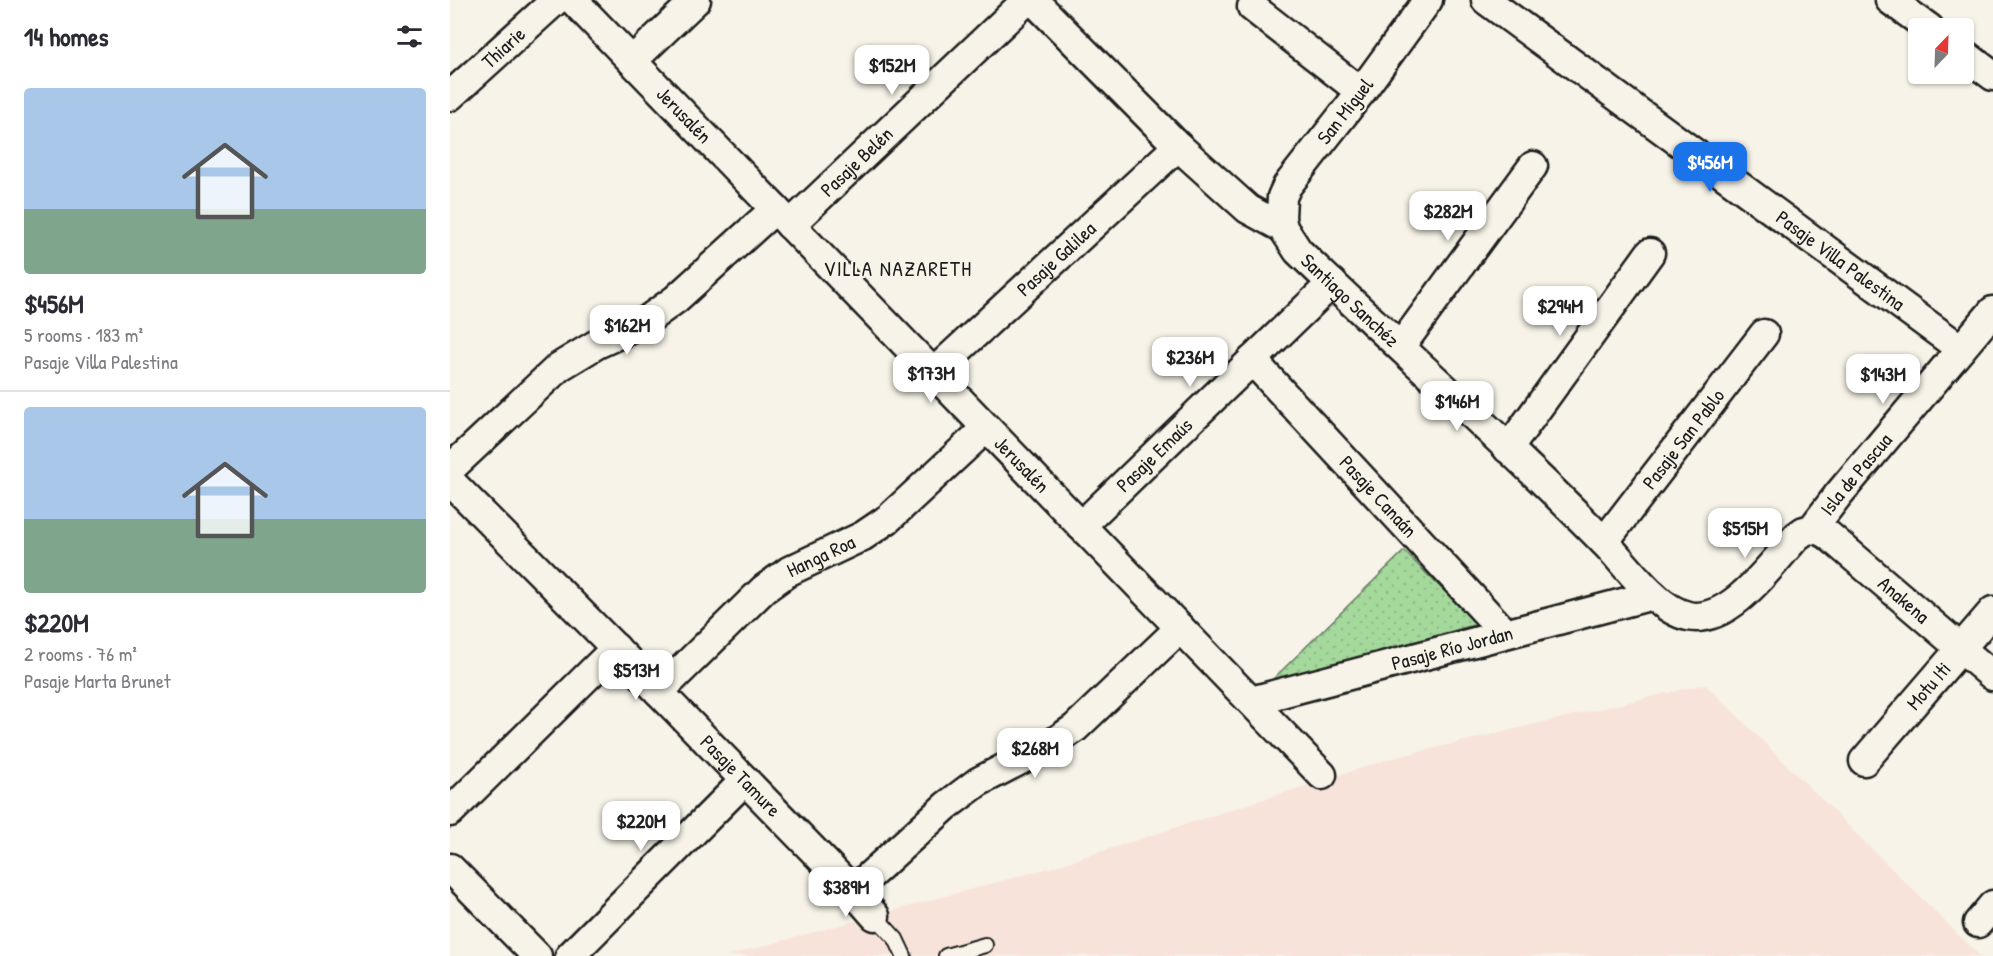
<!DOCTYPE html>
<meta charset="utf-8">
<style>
:root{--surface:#fff;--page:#f7f7f7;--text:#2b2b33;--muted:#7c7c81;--line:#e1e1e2;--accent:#1a73e8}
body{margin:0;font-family:"Patrick Hand",sans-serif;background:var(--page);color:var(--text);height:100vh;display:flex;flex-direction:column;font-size:22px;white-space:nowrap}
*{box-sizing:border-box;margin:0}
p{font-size:20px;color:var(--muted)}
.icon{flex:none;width:33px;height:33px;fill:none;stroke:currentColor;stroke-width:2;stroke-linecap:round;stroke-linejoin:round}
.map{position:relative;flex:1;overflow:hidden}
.drawer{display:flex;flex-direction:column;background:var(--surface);width:450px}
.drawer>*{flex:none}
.needle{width:39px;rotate:23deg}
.buttons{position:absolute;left:1458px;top:18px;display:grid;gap:12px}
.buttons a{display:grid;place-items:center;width:66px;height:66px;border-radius:6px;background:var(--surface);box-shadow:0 2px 4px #0004;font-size:30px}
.price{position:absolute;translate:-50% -51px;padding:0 14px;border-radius:12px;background:#fff;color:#222;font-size:20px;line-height:39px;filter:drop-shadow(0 2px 3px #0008)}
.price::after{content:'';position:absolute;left:50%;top:36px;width:18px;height:14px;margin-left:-9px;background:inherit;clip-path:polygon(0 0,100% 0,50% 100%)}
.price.selected{background:var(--accent);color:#fff}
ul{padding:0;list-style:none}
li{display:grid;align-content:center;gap:12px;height:318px;padding:0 24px}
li+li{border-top:2px solid var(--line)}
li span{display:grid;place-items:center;height:186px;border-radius:6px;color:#555}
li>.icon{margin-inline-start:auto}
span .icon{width:108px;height:108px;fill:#fffc;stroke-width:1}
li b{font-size:26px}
h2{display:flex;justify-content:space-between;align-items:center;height:72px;padding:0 24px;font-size:26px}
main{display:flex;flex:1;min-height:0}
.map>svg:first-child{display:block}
</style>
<main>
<section class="drawer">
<h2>14 homes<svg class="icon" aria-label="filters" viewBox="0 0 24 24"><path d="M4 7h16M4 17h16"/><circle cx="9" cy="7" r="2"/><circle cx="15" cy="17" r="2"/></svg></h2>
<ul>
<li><span style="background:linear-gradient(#a9c7e8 65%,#7fa58c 0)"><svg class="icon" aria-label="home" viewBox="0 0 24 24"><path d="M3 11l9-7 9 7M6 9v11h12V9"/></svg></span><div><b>$456M</b><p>5 rooms · 183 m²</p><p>Pasaje Villa Palestina</p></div></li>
<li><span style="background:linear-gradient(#a9c7e8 60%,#7fa58c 0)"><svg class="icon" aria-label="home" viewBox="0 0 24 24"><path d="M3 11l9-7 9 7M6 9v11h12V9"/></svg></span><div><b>$220M</b><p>2 rooms · 76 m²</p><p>Pasaje Marta Brunet</p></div></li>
</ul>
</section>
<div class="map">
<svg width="1543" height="956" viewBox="0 0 1543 956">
<defs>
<pattern id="green-dots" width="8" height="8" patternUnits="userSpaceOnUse" patternTransform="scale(1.5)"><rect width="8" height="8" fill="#a5d99c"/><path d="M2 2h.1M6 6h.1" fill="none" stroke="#8dba86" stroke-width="1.8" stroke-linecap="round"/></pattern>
</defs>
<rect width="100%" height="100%" fill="#f7f3e8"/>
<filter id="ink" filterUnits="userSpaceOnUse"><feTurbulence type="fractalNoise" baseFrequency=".0167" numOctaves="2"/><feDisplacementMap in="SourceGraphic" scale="12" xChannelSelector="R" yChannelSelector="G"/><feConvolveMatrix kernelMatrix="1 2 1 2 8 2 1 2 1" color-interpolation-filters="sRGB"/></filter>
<g filter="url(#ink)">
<path fill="#f8e3da" d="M1255,684l275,272h-1253l329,-90 333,-107z"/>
<path fill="url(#green-dots)" stroke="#607a5c" stroke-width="1.5" d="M954,551l73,73 -208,59z"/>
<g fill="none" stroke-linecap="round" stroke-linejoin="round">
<g stroke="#1c1c1c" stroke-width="18">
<path id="service" d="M425,916l21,23 8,17
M496,956l39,-11"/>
</g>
<g stroke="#1c1c1c" stroke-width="33">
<g id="minor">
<path id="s1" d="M123,0l749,775"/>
<path d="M583,0l145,146 70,63 35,19"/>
<path id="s2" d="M978,0l-67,92 -74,94 -5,11 -1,21 2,10 15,23c101,97 207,190 306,291 23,23 52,67 84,74 42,9 84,-53 109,-80l7,-5 8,-2 26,-34 155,-184"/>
<path id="s3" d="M1036,0l475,349"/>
<path d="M1440,0l39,28"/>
<path d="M802,7l109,85"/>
<path d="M1514,54l29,22"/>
<path d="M182,61l64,-61"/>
<path id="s4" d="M0,96l106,-96"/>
<path id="s5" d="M340,225l237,-225"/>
<path d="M951,346l132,-180"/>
<path id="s6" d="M802,360l253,273"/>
<path id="s7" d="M483,373l245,-227"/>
<path d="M1058,449l142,-196"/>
<path d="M0,469l109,-102 38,-23 46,-21 33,-24 99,-90"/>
<path id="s8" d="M0,481l209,211 194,199 22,25"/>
<path id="s9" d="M631,526l251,-243"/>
<path id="s10" d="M1362,529l9,2 7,4 165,141"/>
<path id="s11" d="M1154,542l160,-208"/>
<path id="s12" d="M209,692l105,-103 25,-18 74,-35 25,-17 98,-91"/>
<path id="s13" d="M801,701l402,-106"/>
<path id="s14" d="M1414,761l129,-150"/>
<path d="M0,812l166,-164"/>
<path d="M0,868l87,88"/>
<path d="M403,891l93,-85 32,-24 75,-39 22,-15 105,-100"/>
<path d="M1528,923l15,-18"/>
<path d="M120,956l175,-176"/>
</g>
</g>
<use href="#service" stroke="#f7f3e8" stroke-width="14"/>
<use href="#minor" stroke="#f7f3e8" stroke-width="28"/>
</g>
</g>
<g text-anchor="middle" stroke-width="4.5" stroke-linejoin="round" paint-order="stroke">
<g font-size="20" fill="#1c1c1c" stroke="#f7f3e8">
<text dy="7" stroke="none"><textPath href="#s4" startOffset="72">Thiarie</textPath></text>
<text transform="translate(895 111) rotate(-52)" y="7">San Miguel</text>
<text dy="7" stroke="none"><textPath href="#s1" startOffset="160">Jerusalén</textPath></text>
<text dy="7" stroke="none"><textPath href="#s5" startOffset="92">Pasaje Belén</textPath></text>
<text dy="7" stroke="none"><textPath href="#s7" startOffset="168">Pasaje Galilea</textPath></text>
<text dy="7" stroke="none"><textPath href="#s3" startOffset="440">Pasaje Villa Palestina</textPath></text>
<text dy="7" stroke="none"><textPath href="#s2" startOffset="376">Santiago Sanchéz</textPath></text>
<text dy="7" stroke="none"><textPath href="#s11" startOffset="130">Pasaje San Pablo</textPath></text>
<text dy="7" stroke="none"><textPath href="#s9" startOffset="102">Pasaje Emaús</textPath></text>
<text dy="7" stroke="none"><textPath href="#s1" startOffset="646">Jerusalén</textPath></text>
<text dy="7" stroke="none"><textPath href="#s2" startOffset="1068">Isla de Pascua</textPath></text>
<text dy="7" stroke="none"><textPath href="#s6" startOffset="186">Pasaje Canaán</textPath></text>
<text dy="7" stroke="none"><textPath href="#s12" startOffset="213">Hanga Roa</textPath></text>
<text dy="7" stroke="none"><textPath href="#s10" startOffset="117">Anakena</textPath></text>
<text dy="7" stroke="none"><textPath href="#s13" startOffset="208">Pasaje Río Jordan</textPath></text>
<text dy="7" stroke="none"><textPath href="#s14" startOffset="99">Motu Iti</textPath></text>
<text dy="7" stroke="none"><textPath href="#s8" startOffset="414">Pasaje Tamure</textPath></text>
</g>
<g font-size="21" letter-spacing="1.5" fill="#1c1c1c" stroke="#f7f3e8">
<text x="448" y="276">VILLA NAZARETH</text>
</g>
</g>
</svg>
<div class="buttons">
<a><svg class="needle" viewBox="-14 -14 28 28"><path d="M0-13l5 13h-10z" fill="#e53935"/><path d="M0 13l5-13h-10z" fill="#7c7c81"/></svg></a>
</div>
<b class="price" style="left:442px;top:96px">$152M</b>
<b class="price selected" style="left:1260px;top:193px">$456M</b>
<b class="price" style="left:998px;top:242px">$282M</b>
<b class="price" style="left:1110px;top:337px">$294M</b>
<b class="price" style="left:177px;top:356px">$162M</b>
<b class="price" style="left:740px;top:388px">$236M</b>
<b class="price" style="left:481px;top:404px">$173M</b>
<b class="price" style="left:1433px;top:405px">$143M</b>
<b class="price" style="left:1007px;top:432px">$146M</b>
<b class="price" style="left:1295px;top:559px">$515M</b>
<b class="price" style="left:186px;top:701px">$513M</b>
<b class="price" style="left:585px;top:779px">$268M</b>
<b class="price" style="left:191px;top:852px">$220M</b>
<b class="price" style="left:396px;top:918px">$389M</b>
</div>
</main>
